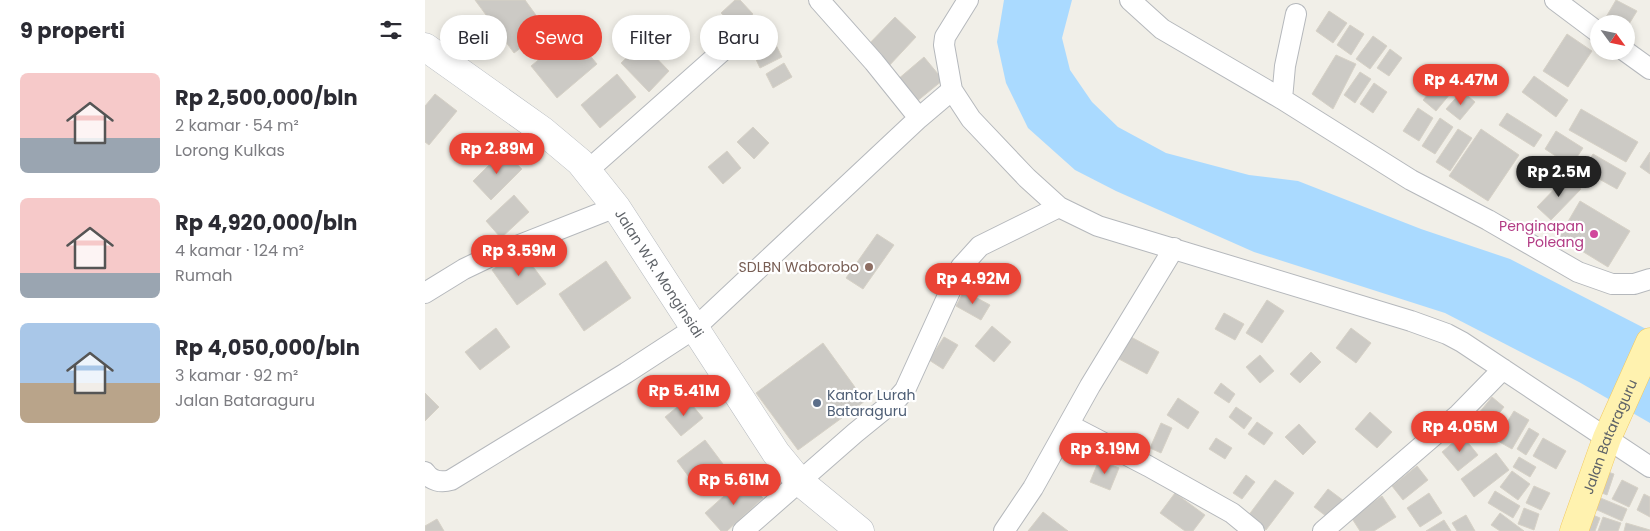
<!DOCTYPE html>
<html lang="id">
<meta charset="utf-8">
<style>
:root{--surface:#fff;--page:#f2f2f3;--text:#2b2b33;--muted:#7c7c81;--accent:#ea4335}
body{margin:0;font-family:Poppins,sans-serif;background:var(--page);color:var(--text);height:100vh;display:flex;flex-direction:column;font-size:19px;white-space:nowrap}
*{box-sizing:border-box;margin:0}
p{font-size:16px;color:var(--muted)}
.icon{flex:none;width:28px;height:28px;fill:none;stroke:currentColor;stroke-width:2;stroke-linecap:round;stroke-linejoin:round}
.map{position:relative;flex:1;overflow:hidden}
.panel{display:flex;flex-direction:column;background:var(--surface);width:425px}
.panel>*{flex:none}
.banner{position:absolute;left:15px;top:15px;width:475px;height:45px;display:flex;gap:10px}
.needle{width:32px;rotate:123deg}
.controls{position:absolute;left:1165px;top:15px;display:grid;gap:10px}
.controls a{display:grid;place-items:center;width:45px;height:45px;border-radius:50%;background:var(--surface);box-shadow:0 2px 8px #0003;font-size:25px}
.price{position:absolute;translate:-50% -42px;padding:0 11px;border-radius:18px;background:var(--accent);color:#fff;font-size:16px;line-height:32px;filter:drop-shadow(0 1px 2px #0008)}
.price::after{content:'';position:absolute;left:50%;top:30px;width:15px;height:11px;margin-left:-8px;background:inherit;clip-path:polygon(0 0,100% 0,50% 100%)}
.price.current{background:#222;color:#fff}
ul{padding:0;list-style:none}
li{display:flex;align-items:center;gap:15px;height:125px;padding:0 20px}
li span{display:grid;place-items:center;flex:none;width:140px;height:100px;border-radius:8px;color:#555}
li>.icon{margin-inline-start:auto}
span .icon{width:60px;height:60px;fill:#fffc;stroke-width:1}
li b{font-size:21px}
h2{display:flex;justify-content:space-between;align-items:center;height:60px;padding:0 20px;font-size:21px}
.chip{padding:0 18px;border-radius:22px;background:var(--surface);box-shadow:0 2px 8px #0003;font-size:18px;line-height:45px}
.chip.current{background:var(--accent);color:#fff}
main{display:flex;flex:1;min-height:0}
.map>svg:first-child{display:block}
</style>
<main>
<section class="panel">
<h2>9 properti<svg class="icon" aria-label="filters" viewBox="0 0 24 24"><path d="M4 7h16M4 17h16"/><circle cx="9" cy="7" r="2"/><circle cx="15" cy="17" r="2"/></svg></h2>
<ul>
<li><span style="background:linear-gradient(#f6c9c9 65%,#9aa5b1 0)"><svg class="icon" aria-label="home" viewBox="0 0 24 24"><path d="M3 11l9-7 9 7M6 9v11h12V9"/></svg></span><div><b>Rp 2,500,000/bln</b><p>2 kamar · 54 m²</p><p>Lorong Kulkas</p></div></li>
<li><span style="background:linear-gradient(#f6c9c9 75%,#9aa5b1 0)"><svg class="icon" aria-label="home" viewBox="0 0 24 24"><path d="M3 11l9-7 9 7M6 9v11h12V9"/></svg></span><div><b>Rp 4,920,000/bln</b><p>4 kamar · 124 m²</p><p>Rumah</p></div></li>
<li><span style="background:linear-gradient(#a9c7e8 60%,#b9a48a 0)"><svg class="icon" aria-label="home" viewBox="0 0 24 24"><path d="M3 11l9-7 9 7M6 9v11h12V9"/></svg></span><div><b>Rp 4,050,000/bln</b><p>3 kamar · 92 m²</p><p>Jalan Bataraguru</p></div></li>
</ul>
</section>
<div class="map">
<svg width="1225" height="531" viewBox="0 0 1225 531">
<rect width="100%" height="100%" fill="#f1efe8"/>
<path fill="#aadaff" d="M579,0h68l-10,38 8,32 22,32 26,25 48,26 83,22 49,6 123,48 89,30 140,72v92l-71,-41 -134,-69 -191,-61 -138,-61 -41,-21 -47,-42 -22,-45 -9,-41z"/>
<path fill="#cccac5" stroke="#d6d1c6" d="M50,0h50l21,29 -32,24z
M310,0h5l13,14 -16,15 -16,-16z
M1191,0l21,11 -11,18v-5h-24z
M904,11l18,12 -14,20 -17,-12z
M470,17l21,20 -29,31 -21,-21z
M925,25l14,9 -13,21 -14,-10z
M146,33l26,31 -40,34 -26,-32z
M1142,34l25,17 -24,36 -25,-16z
M948,36l14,10 -17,23 -14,-10z
M217,43l27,28 -20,21 -28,-29z
M350,43l7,14 -22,11 -7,-15z
M965,49l12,9 -13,18 -12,-8z
M911,55l20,9 -23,45 -21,-15z
M499,57l19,23 -27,22 -19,-22z
M359,63l8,14 -19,11 -7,-14z
M935,72l11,7 -16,24 -11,-8z
M192,74l19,23 -36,31 -19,-23z
M1109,76l34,24 -12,17 -34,-25z
M1017,78l13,10 -19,23 -13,-11z
M949,83l13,9 -14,21 -13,-9z
M1037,91l13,11 -15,18 -14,-11z
M10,94l22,17 -28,34 -4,-3v-36z
M993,108l15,10 -14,23 -16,-10z
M1156,109l57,33 -12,20 -57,-32z
M1082,113l35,22 -8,12 -35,-22z
M1015,118l13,9 -18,27 -13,-8z
M328,127l16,16 -15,16 -17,-17z
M1033,129l14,9 -22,33 -14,-9z
M1056,129l38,26 -31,46 -39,-25z
M1131,131l27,17 -12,18 -26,-17z
M78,151l19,18 -31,31 -18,-19z
M302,151l14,17 -18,16 -15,-17z
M1225,152v22l-10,-7z
M1168,154l33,19 -9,16 -34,-19z
M1142,176l14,13 -30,31 -14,-13z
M89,195l15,17 -28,26 -15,-17z
M1155,201l50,30 -22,36 -49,-30z
M452,234l17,11 -31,44 -17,-11z
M95,249l26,35 -29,21 -25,-35z
M181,261l25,37 -47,33 -25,-37z
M539,291l26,14 -9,15 -25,-14z
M842,300l17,11 -22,32 -16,-10z
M799,313l20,11 -9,16 -20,-11z
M567,326l19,16 -17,20 -19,-16z
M71,328l14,19 -30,23 -15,-18z
M926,328l20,15 -15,20 -20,-15z
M519,337l14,8 -15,24 -14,-9z
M706,337l28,15 -12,22 -28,-15z
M398,343l42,58 -67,49 -42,-57z
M886,352l10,10 -21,21 -10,-9z
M835,355l14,16 -14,12 -14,-16z
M796,383l14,11 -6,9 -15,-10z
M0,393l14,14 -14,14z
M1067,397l12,10 -17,22 -13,-10z
M753,398l21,14 -11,17 -21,-14z
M262,399l16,19 -22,18 -16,-19z
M811,407l16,11 -8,11 -15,-12z
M1089,411l15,9 -17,29 -16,-9z
M945,412l22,20 -15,16 -22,-19z
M832,422l16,11 -9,12 -16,-11z
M736,423l11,5 -11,25 -11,-5z
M874,424l17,18 -13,13 -18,-18z
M1104,428l10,6 -13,21 -9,-6z
M1037,435l16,20 -20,16 -16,-19z
M791,438l16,10 -7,11 -16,-10z
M1118,438l23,13 -10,18 -23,-13z
M280,440l21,28 -28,21 -21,-28z
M1071,453l13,17 -35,27 -13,-18z
M1094,457l17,10 -6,10 -17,-10z
M674,460l20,8 -9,22 -20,-8z
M992,466l11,14 -25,20 -11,-14z
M1174,469l15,5 -7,21 -15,-6z
M1087,471l18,13 -12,16 -18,-13z
M821,475l9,7 -13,17 -9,-6z
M319,478l19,20 -36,33h-6l-16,-18z
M850,480l19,13 -28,37 -18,-14z
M1197,480l16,8 -9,19 -17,-8z
M1109,486l16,7 -9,17 -15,-7z
M903,489l16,12 -14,18 -16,-12z
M1070,491l25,15 -7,12 -25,-15z
M750,493l30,22 -12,16h-8l-25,-18z
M1004,493l13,20 -22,14 -13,-19z
M1166,494l36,15 -5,12 -36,-16z
M1219,494l6,3v20l-13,-7z
M957,496l14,21 -22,14h-14l-9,-14z
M1099,508l15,6 -5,16 -16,-6z
M618,512l25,19h-40z
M1161,512l14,6 -5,13h-16z
M1075,513l24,18h-24l-9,-6z
M1041,515l9,16h-18l-5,-8z
M1178,517l18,6 -3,8h-20z
M12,519l7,12h-19v-5z
M1019,520l7,11h-25z
M1201,523l24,7v1h-26z"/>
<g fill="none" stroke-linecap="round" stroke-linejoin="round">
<g stroke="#b5b8bc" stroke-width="22">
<path id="street" d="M394,0l55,62 45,56
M543,0l-23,37 -1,8 8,45 19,29 56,59 32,29 39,19 313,95 36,13 15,8 188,125
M705,0l32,29 120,70 129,81 77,40 90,52 34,12h22l16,-5
M1130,0l44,33
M1200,51l25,18
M857,99l3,-33 11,-52
M162,171l141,-125
M0,293l39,-24 25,-12 127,-50
M644,425l79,41 84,47 22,18
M0,472c6,9 16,11 26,8l175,-107 69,-45 224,-210 33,-28
M318,531l112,-98 43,-35 7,-8 56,-123 19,-21 79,-39
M579,531l29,-43 57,-102 84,-138
M898,531l136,-117 44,-45"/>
</g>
<g stroke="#b6babf" stroke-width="29">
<g id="secondary">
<path id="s1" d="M0,47l118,84 37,31 36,45 160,246 23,28 61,50"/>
</g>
</g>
<g stroke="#f2c960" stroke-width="29">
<g id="primary">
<path id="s2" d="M1149,531l33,-93 43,-96"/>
</g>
</g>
<use href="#street" stroke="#fff" stroke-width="20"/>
<use href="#secondary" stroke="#fff" stroke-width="28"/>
<use href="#primary" stroke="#fff2af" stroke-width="28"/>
</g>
<circle fill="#d1479c" stroke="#fff" stroke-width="2" cx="1169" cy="234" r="5"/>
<circle fill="#8d6e63" stroke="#fff" stroke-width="2" cx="444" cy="267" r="5"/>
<circle fill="#5c6f8a" stroke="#fff" stroke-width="2" cx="392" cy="403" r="5"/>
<g text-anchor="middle" stroke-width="4.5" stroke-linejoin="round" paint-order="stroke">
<g font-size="14" fill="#b23c85" stroke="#fff" text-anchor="end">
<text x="1159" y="231">Penginapan<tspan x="1159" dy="16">Poleang</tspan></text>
</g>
<g font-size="14" fill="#785e54" stroke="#fff" text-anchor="end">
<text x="434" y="272">SDLBN Waborobo</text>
</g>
<g font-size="14" fill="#5f6368" stroke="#fff">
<text dy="5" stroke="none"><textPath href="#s1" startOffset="330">Jalan W.R. Monginsidi</textPath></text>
<text dy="5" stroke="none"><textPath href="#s2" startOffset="101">Jalan Bataraguru</textPath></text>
</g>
<g font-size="14" fill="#4e5e75" stroke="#fff" text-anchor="start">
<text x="402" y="400">Kantor Lurah<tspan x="402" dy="16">Bataraguru</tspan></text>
</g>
</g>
</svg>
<div class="controls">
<a><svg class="needle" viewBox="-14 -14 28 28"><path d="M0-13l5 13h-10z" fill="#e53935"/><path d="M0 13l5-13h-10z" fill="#7c7c81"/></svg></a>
</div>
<b class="price" style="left:1036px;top:106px">Rp 4.47M</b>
<b class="price" style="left:72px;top:175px">Rp 2.89M</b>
<b class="price current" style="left:1134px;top:198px">Rp 2.5M</b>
<b class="price" style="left:94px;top:277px">Rp 3.59M</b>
<b class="price" style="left:548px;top:305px">Rp 4.92M</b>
<b class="price" style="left:259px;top:417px">Rp 5.41M</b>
<b class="price" style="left:1035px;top:453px">Rp 4.05M</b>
<b class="price" style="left:680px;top:475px">Rp 3.19M</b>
<b class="price" style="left:309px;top:506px">Rp 5.61M</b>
<div class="banner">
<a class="chip">Beli</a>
<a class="chip current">Sewa</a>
<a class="chip">Filter</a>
<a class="chip">Baru</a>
</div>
</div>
</main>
